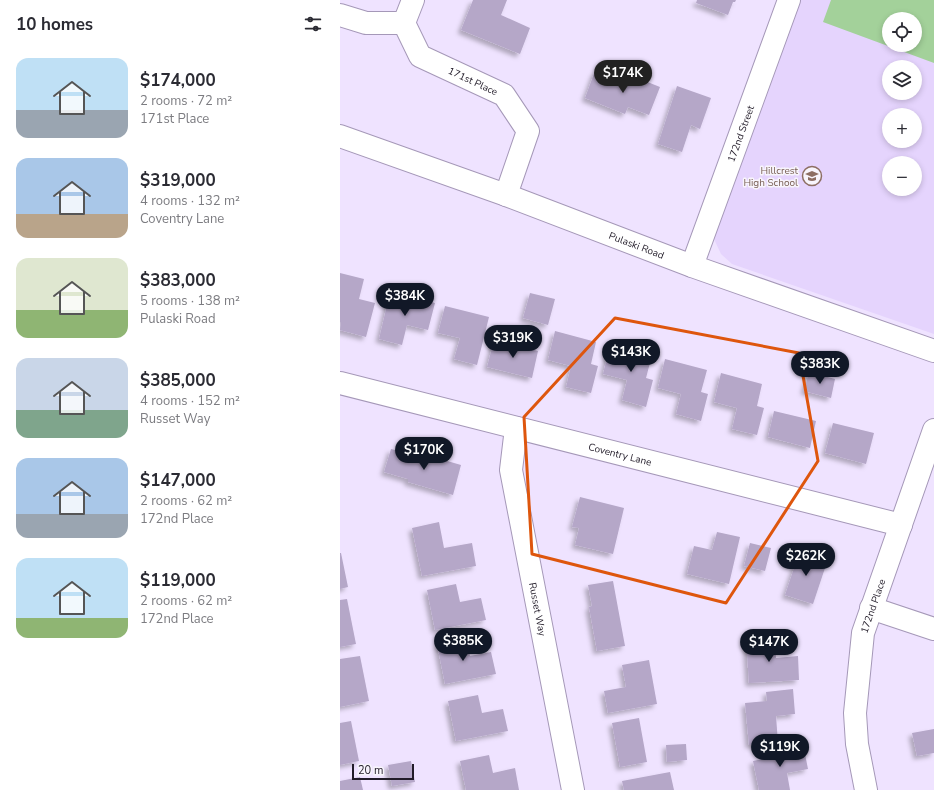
<!DOCTYPE html>
<meta charset="utf-8">
<style>
:root{--surface:#fff;--page:#f7f7f7;--text:#2b2b33;--muted:#7c7c81;--accent:#111827}
body{margin:0;font-family:"Nunito Sans",sans-serif;background:var(--page);color:var(--text);height:100vh;display:flex;flex-direction:column;font-size:15px;white-space:nowrap}
*{box-sizing:border-box;margin:0}
p{font-size:13px;color:var(--muted)}
.icon{flex:none;width:22px;height:22px;fill:none;stroke:currentColor;stroke-width:2;stroke-linecap:round;stroke-linejoin:round}
.map{position:relative;flex:1;overflow:hidden}
.drawer{display:flex;flex-direction:column;background:var(--surface);width:340px}
.drawer>*{flex:none}
.tools{position:absolute;left:542px;top:12px;display:grid;gap:8px}
.tools a{display:grid;place-items:center;width:40px;height:40px;border-radius:50%;background:var(--surface);box-shadow:0 2px 6px #0003;font-size:20px}
.scale{position:absolute;left:12px;bottom:10px;width:62px;box-sizing:border-box;padding-left:4px;border:2px solid #221c29;border-top:0;font-size:11px;line-height:14px;white-space:nowrap;color:#221c29;-webkit-text-stroke:3px #f8f5fc;paint-order:stroke}
.price{position:absolute;translate:-50% -34px;padding:0 9px;border-radius:14px;background:var(--accent);color:#fff;font-size:13px;line-height:26px;filter:drop-shadow(0 1px 2px #0008)}
.price::after{content:'';position:absolute;left:50%;top:24px;width:12px;height:9px;margin-left:-6px;background:inherit;clip-path:polygon(0 0,100% 0,50% 100%)}
.price.active{background:#222;color:#fff}
ul{padding:0;list-style:none}
li{display:flex;align-items:center;gap:12px;height:100px;padding:0 16px}
li span{display:grid;place-items:center;flex:none;width:112px;height:80px;border-radius:12px;color:#555}
li>.icon{margin-inline-start:auto}
span .icon{width:48px;height:48px;fill:#fffc;stroke-width:1}
li b{font-size:17px}
h2{display:flex;justify-content:space-between;align-items:center;height:48px;padding:0 16px;font-size:17px}
main{display:flex;flex:1;min-height:0}
.map>svg:first-child{display:block}
</style>
<main>
<section class="drawer">
<h2>10 homes<svg class="icon" aria-label="filters" viewBox="0 0 24 24"><path d="M4 7h16M4 17h16"/><circle cx="9" cy="7" r="2"/><circle cx="15" cy="17" r="2"/></svg></h2>
<ul>
<li><span style="background:linear-gradient(#bfe0f5 65%,#9aa5b1 0)"><svg class="icon" aria-label="home" viewBox="0 0 24 24"><path d="M3 11l9-7 9 7M6 9v11h12V9"/></svg></span><div><b>$174,000</b><p>2 rooms · 72 m²</p><p>171st Place</p></div></li>
<li><span style="background:linear-gradient(#a9c7e8 70%,#b9a48a 0)"><svg class="icon" aria-label="home" viewBox="0 0 24 24"><path d="M3 11l9-7 9 7M6 9v11h12V9"/></svg></span><div><b>$319,000</b><p>4 rooms · 132 m²</p><p>Coventry Lane</p></div></li>
<li><span style="background:linear-gradient(#dfe7d0 65%,#8fb573 0)"><svg class="icon" aria-label="home" viewBox="0 0 24 24"><path d="M3 11l9-7 9 7M6 9v11h12V9"/></svg></span><div><b>$383,000</b><p>5 rooms · 138 m²</p><p>Pulaski Road</p></div></li>
<li><span style="background:linear-gradient(#c9d6e8 65%,#7fa58c 0)"><svg class="icon" aria-label="home" viewBox="0 0 24 24"><path d="M3 11l9-7 9 7M6 9v11h12V9"/></svg></span><div><b>$385,000</b><p>4 rooms · 152 m²</p><p>Russet Way</p></div></li>
<li><span style="background:linear-gradient(#a9c7e8 70%,#9aa5b1 0)"><svg class="icon" aria-label="home" viewBox="0 0 24 24"><path d="M3 11l9-7 9 7M6 9v11h12V9"/></svg></span><div><b>$147,000</b><p>2 rooms · 62 m²</p><p>172nd Place</p></div></li>
<li><span style="background:linear-gradient(#bfe0f5 75%,#8fb573 0)"><svg class="icon" aria-label="home" viewBox="0 0 24 24"><path d="M3 11l9-7 9 7M6 9v11h12V9"/></svg></span><div><b>$119,000</b><p>2 rooms · 62 m²</p><p>172nd Place</p></div></li>
</ul>
</section>
<div class="map">
<svg width="594" height="790" viewBox="0 0 594 790">
<defs>
<filter id="shadow"><feDropShadow dx="-3.5" dy="3.5" stdDeviation="2" flood-color="#0004"/></filter>
</defs>
<rect width="100%" height="100%" fill="#efe3ff"/>
<path fill="#e5d4fd" fill-rule="evenodd" d="M460,0h134v334l-202,-70 -11,-10 -7,-15 4,-15zM549,19h26v26h-26zM549,67h26v26h-26zM549,115h26v26h-26zM549,163h26v26h-26z"/>
<path fill="#a3d19a" fill-rule="evenodd" d="M491,0h103v63l-111,-41zM549,19h26v26h-26z"/>
<path fill="#b5a7c8" filter="url(#shadow)" d="M133,0h34l-6,15 29,13 -10,26 -59,-24z
M357,0h39l-1,2h-2l-5,13 -32,-12z
M255,71l32,13 3,-9 30,12 -11,28 -21,-8 -3,7 -40,-16z
M337,86l34,12 -11,31 -9,-4 -9,27 -24,-8z
M0,273l24,6 -5,20 16,4 -9,34 -26,-7 1,-7 -1,-1z
M50,292l45,11 -7,27 -21,-5 -5,20 -23,-6z
M190,293l25,6 -7,26 -25,-7z
M105,306l44,11 -12,48 -23,-6 6,-21 -22,-5z
M215,331l41,11 -5,22 7,2 -7,27 -25,-6 5,-21 -23,-6z
M154,340l44,11 -6,27 -45,-11z
M270,345l42,10 -6,23 7,2 -7,27 -24,-7 5,-20 -24,-6z
M325,359l42,11 -6,22 7,2 -7,27 -25,-7 5,-20 -23,-6z
M469,372l26,7 -4,19 -27,-7z
M381,373l41,11 -5,22 7,2 -7,27 -25,-6 5,-21 -23,-6z
M434,411l42,10 -6,27 -42,-11z
M493,423l41,10 -8,31 -41,-11z
M51,449l24,6 1,-3 45,13 -8,30 -45,-13v-3l-24,-7z
M240,497l44,11 -11,46 -38,-9 4,-17 -7,-1z
M99,522l5,26 28,-5 4,23 -54,10 -10,-48z
M377,532l23,5 -11,47 -42,-10 7,-28 18,4z
M410,543l21,5 -6,23 -21,-5z
M460,550l28,9 -15,45 -28,-9z
M0,553h1l7,34 -8,2z
M273,581l12,65 -28,5 -8,-44 3,-1 -4,-21z
M116,584l4,18 21,-4 5,22 -51,10 -8,-40z
M7,599l9,45 -16,3v-47z
M435,637l1,21 22,-2 1,24 -50,3 -3,-44z
M126,638l4,18 21,-4 5,22 -51,10 -8,-40z
M20,656l9,45 -29,6v-48z
M309,660l8,44 -49,9 -4,-22 22,-4 -4,-22z
M453,689l2,25 -19,2 2,27 -29,2 -4,-42 22,-2 -1,-9z
M138,695l4,18 21,-4 5,22 -52,10 -8,-40z
M299,718l8,44 -27,5 -8,-44z
M11,721l8,40 -19,4v-42z
M594,729v24l-17,3 -5,-23z
M346,744l1,16 -20,2 -1,-17z
M463,744l5,25 -21,4 3,17h-31l-6,-29 25,-5 -2,-7z
M149,755l4,18 22,-5 4,22h-53l-6,-29z
M71,761l4,21 -23,4 -4,-21z
M330,772l4,18h-50l-2,-9z
M20,777l3,13h-23v-9z"/>
<g fill="none" stroke-linecap="round" stroke-linejoin="round">
<g stroke="#a598b8" stroke-width="24">
<g id="minor">
<path id="s1" d="M73,0l-9,23 16,33 84,39 24,36 -22,64"/>
<path d="M0,15l26,8h38"/>
<path id="s2" d="M352,266l97,-266"/>
<path id="s3" d="M0,383l561,142"/>
<path id="s4" d="M176,428l-5,42 62,320"/>
<path d="M531,608l63,21"/>
<path id="s5" d="M526,790l-9,-46 -2,-31 8,-80 71,-203"/>
</g>
</g>
<g stroke="#a598b8" stroke-width="24">
<g id="major">
<path id="s6" d="M0,136l166,59 186,71 242,85"/>
</g>
</g>
<use href="#minor" stroke="#fff" stroke-width="22"/>
<use href="#major" stroke="#fff" stroke-width="22"/>
</g>
<path fill="none" stroke="#de560d" stroke-width="3" stroke-linejoin="round" d="M275,318l184,35 19,108 -92,142 -194,-49 -8,-137z"/>
<defs>
<g id="school-ring" transform="scale(1)"><circle r="9.5" fill="#f8f5fc" stroke="#8d6e63" stroke-width="1.5"/><path d="M0-5L7-2L0 1L-7-2ZM-4 1L0 2.5L4 1V4Q0 6-4 4Z" fill="#8d6e63"/></g>
</defs>
<g fill-rule="evenodd">
<use href="#school-ring" x="472" y="176"/>
</g>
<g text-anchor="middle" stroke-width="3" stroke-linejoin="round" paint-order="stroke">
<g font-size="10" fill="#221c29" stroke="#f8f5fc">
<text dy="4" stroke="none"><textPath href="#s1" startOffset="120">171st Place</textPath></text>
<text dy="4" stroke="none"><textPath href="#s2" startOffset="141">172nd Street</textPath></text>
<text dy="4" stroke="none"><textPath href="#s6" startOffset="316">Pulaski Road</textPath></text>
<text dy="4" stroke="none"><textPath href="#s3" startOffset="289">Coventry Lane</textPath></text>
<text dy="4" stroke="none"><textPath href="#s5" startOffset="187">172nd Place</textPath></text>
<text dy="4" stroke="none"><textPath href="#s4" startOffset="184">Russet Way</textPath></text>
</g>
<g font-size="10" fill="#785e54" stroke="#f8f5fc" text-anchor="end">
<text x="458" y="174">Hillcrest<tspan x="458" dy="12">High School</tspan></text>
</g>
</g>
</svg>
<div class="tools">
<a><svg class="icon" aria-label="locate" viewBox="0 0 24 24"><circle cx="12" cy="12" r="6"/><path d="M12 2v4M12 18v4M2 12h4M18 12h4"/></svg></a>
<a><svg class="icon" aria-label="layers" viewBox="0 0 24 24"><path d="M12 4l9 5-9 5-9-5zM3 14l9 5 9-5"/></svg></a>
<a>+</a>
<a>−</a>
</div>
<div class="scale">20 m</div>
<b class="price active" style="left:283px;top:94px">$174K</b>
<b class="price" style="left:65px;top:317px">$384K</b>
<b class="price" style="left:173px;top:359px">$319K</b>
<b class="price" style="left:291px;top:373px">$143K</b>
<b class="price" style="left:480px;top:385px">$383K</b>
<b class="price" style="left:84px;top:471px">$170K</b>
<b class="price" style="left:466px;top:577px">$262K</b>
<b class="price" style="left:123px;top:662px">$385K</b>
<b class="price" style="left:429px;top:663px">$147K</b>
<b class="price" style="left:440px;top:768px">$119K</b>
</div>
</main>
